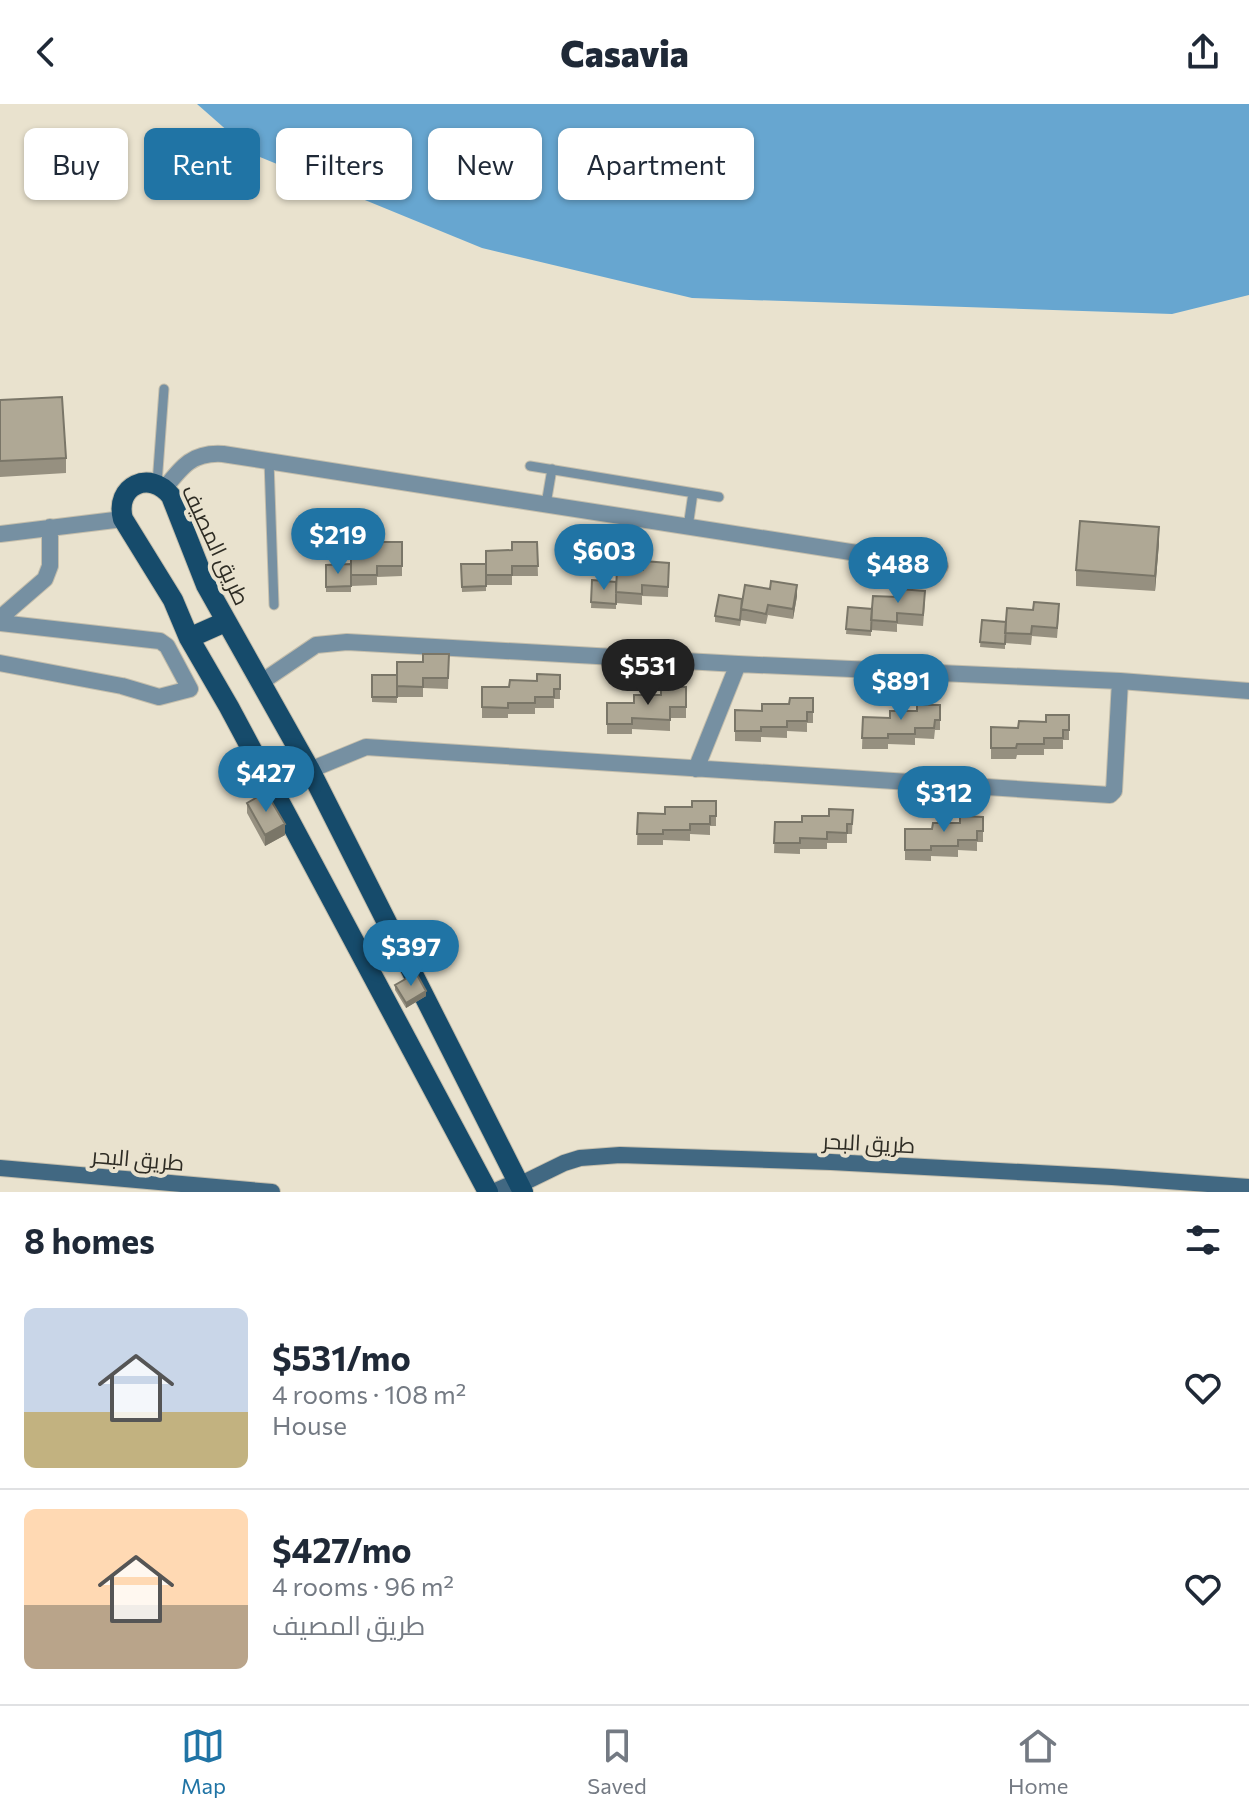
<!DOCTYPE html>
<meta charset="utf-8">
<style>
:root{--surface:#fff;--page:#f2f2f3;--text:#1f2937;--muted:#747a83;--line:#e0e1e3;--accent:#2074a5}
body{margin:0;font-family:Commissioner,Cairo,sans-serif;background:var(--page);color:var(--text);height:100vh;display:flex;flex-direction:column;font-size:30px;white-space:nowrap}
*{box-sizing:border-box;margin:0}
p{font-size:26px;color:var(--muted)}
.icon{flex:none;width:44px;height:44px;fill:none;stroke:currentColor;stroke-width:2;stroke-linecap:round;stroke-linejoin:round}
.map{position:relative;height:1088px;overflow:hidden}
.panel{display:flex;flex-direction:column;background:var(--surface);flex:1}
.panel>*{flex:none}
.banner{position:absolute;left:24px;top:24px;width:800px;height:72px;display:flex;gap:16px}
.price{position:absolute;translate:-50% -68px;padding:0 18px;border-radius:28px;background:var(--accent);color:#fff;font-size:26px;line-height:52px;filter:drop-shadow(0 2px 4px #0008)}
.price::after{content:'';position:absolute;left:50%;top:48px;width:24px;height:18px;margin-left:-12px;background:inherit;clip-path:polygon(0 0,100% 0,50% 100%)}
.price.selected{background:#222;color:#fff}
ul{padding:0;list-style:none}
li{display:flex;align-items:center;gap:24px;height:200px;padding:0 24px}
li+li{border-top:2px solid var(--line)}
li span{display:grid;place-items:center;flex:none;width:224px;height:160px;border-radius:12px;color:#555}
li>.icon{margin-inline-start:auto}
span .icon{width:96px;height:96px;fill:#fffc;stroke-width:1}
li b{font-size:34px}
h2{display:flex;justify-content:space-between;align-items:center;height:96px;padding:0 24px;font-size:34px}
.pill{padding:0 28px;border-radius:12px;background:var(--surface);box-shadow:0 2px 6px #0004;font-size:28px;line-height:72px}
.pill.selected{background:var(--accent);color:#fff}
header{display:flex;justify-content:space-between;align-items:center;height:104px;padding:0 24px;background:var(--surface);font-size:36px;font-weight:800}
.menu{display:flex;justify-content:space-around;align-items:center;height:112px;border-top:2px solid var(--line);background:var(--surface);font-size:22px;color:var(--muted)}
.menu a{display:grid;justify-items:center;gap:4px}
.menu .selected{color:var(--accent)}
.map>svg:first-child{display:block}
</style>
<header><svg class="icon" aria-label="back" viewBox="0 0 24 24"><path d="M15 5l-7 7 7 7"/></svg>Casavia<svg class="icon" aria-label="share" viewBox="0 0 24 24"><path d="M12 15V3M7 8l5-5 5 5M5 13v7h14v-7"/></svg></header>
<div class="map">
<svg width="1249" height="1088" viewBox="0 0 1249 1088">
<rect width="100%" height="100%" fill="#e9e2ce"/>
<path fill="#67a6d0" d="M197,0h1052v191l-77,19 -480,-16 -210,-50 -227,-93z"/>
<g fill="none" stroke-linecap="round" stroke-linejoin="round">
<g stroke="#c4beac" stroke-width="11">
<path id="lane" d="M269,357l5,144
M530,362l189,31
M157,380l7,-95
M546,400l6,-35
M688,423l5,-34"/>
</g>
<g stroke="#c4beac" stroke-width="18">
<path id="street" d="M165,384c17,-22 28,-36 58,-34l717,112
M0,430l123,-15
M0,514l45,-39 5,-13v-39
M0,519l160,18 7,5 23,43 -31,8 -37,-11 -122,-23
M1120,577l129,10
M260,579l56,-38 31,-3 391,22 382,17 -6,110 -4,4 -744,-48 -56,23
M696,665l42,-105"/>
</g>
<g stroke="#c4beac" stroke-width="18">
<path id="secondary" d="M0,1064l272,24
M493,1088l16,-7h10l45,-22 16,-5 40,-3 211,7 281,15 137,10"/>
</g>
<g stroke="#c4beac" stroke-width="22">
<path id="primary" d="M189,534l36,-16
M488,1088l-259,-485 -40,-69 -16,-38 -50,-81c-9,-33 27,-50 48,-23l35,89 104,185 213,422"/>
</g>
<use href="#lane" stroke="#7690a2" stroke-width="9"/>
<use href="#street" stroke="#7690a2" stroke-width="16"/>
<use href="#secondary" stroke="#416882" stroke-width="16"/>
<use href="#primary" stroke="#164b6b" stroke-width="20"/>
</g>
<path fill="#969080" d="M0,296l66,58v15l-66,4z
M402,438v34l-25,1v8l-26,1v-35h25z
M537,438l1,34h-26v9h-26v-34l26,-1z
M1159,439l-4,48 -79,-5v-16z
M669,459l-1,34 -26,-1v9l-26,-2v6l-25,-1 1,-28 24,2z
M351,460v28h-25v-27z
M461,460h25v27l-24,1z
M797,492l-4,23 -25,-4 -2,9 -25,-4 -1,6 -25,-4v-6l27,-17z
M925,498l-2,24 -26,-2v8l-26,-2v6l-25,-2 2,-27 24,2z
M1059,510l-2,24 -25,-2 -1,9 -26,-2v6l-25,-2 2,-27 24,2z
M449,550l-1,35 -25,-1v9h-26v6l-25,-1v-27h25l26,-13z
M560,571v24h-6v9h-19v6h-27v4h-26v-31h27z
M686,583v31h-16v13l-38,-2v5h-25v-31h27z
M813,594v25h-6v9l-20,-1v7l-26,-1v5l-26,-1v-31l27,1z
M940,601v25h-5l-1,9 -19,-1v7l-27,-1v5h-26l1,-32 27,1z
M1069,611v25h-6v9h-19v6h-27l-1,4h-25v-32l27,1z
M716,697v25h-6v9l-20,-1v7l-27,-1v5h-26l1,-32 27,1z
M247,699l38,32 -20,11 -18,-33z
M853,706l-1,24h-5v9h-20v6h-27v5l-26,-1 1,-31h27z
M983,713v25h-6v9l-19,-1v7l-27,-1v5l-26,-1v-31h27z
M395,881l31,11 -20,12 -11,-18z"/>
<path fill="#7a7668" d="M1159,423v16l-4,48v-15z
M797,481v11l-4,23v-10z
M285,720v11l-20,11v-11z
M426,887v5l-20,12v-5z"/>
<path fill="#afa895" stroke="#7a7668" stroke-width="2" d="M62,293l4,61 -66,3v-61z
M1080,417l79,6 -4,49 -79,-6z
M376,438h26v24h-25v9h-26v-24h25z
M512,438h25l1,24h-26v9h-26v-24l26,-1z
M643,457l26,2 -1,24 -26,-2v9l-26,-2 1,-24 26,2z
M351,460v22l-25,1v-22z
M461,460h25v22l-24,1z
M592,476l24,2v22l-25,-2z
M771,477l26,4 -4,24 -25,-4 -2,9 -25,-5 4,-24 25,4z
M899,485l26,2 -2,24 -26,-2v9l-26,-2 2,-24 26,1z
M719,491l23,4 -2,21 -25,-4z
M1034,498l25,2 -2,24 -25,-2 -1,8 -26,-1 2,-25 26,2z
M848,503l24,2 -1,22 -25,-2z
M982,516l24,2 -1,22 -25,-2z
M423,550h26l-1,24h-25v9l-26,-1v-24h26z
M537,570l23,1v14h-6v8h-19v6h-27v5l-26,-1v-20h27l1,-7 27,1z
M372,571h25v22h-25z
M661,583h25v20h-16v13l-38,-2v6h-25v-21h27v-8h27z
M790,594h23v14h-6v9h-20v6h-26v4h-26v-21l27,1v-7h27z
M917,601h23v15h-5l-1,8h-19v6h-27v4h-26l1,-21 27,1v-7h27z
M1046,611h23v15h-6v8h-19v6h-27l-1,4h-25v-21l27,1 1,-7 27,1z
M266,688l19,32 -20,11 -18,-32z
M692,697h24v15h-6v8h-20v6h-27v4h-26l1,-21 27,1v-7h27z
M829,705l24,1 -1,14h-5v9l-20,-1v7l-27,-1v5h-26l1,-21h27v-6h27z
M960,712l23,1v14h-6v9h-19v6h-27v4h-26v-21h27l1,-6h27z
M416,869l10,18 -20,12 -11,-18z"/>
<g text-anchor="middle" stroke-width="8" stroke-linejoin="round" paint-order="stroke">
<g font-size="22" fill="#2e2c24" stroke="#e9e2ce">
<text transform="translate(216 441) rotate(65)" y="8">طريق المصيف</text>
<text transform="translate(869 1039) rotate(3)" y="8">طريق البحر</text>
<text transform="translate(138 1055) rotate(5)" y="8">طريق البحر</text>
</g>
</g>
</svg>
<b class="price" style="left:338px;top:472px">$219</b>
<b class="price" style="left:604px;top:488px">$603</b>
<b class="price" style="left:898px;top:501px">$488</b>
<b class="price selected" style="left:648px;top:603px">$531</b>
<b class="price" style="left:901px;top:618px">$891</b>
<b class="price" style="left:266px;top:710px">$427</b>
<b class="price" style="left:944px;top:730px">$312</b>
<b class="price" style="left:411px;top:884px">$397</b>
<div class="banner">
<a class="pill">Buy</a>
<a class="pill selected">Rent</a>
<a class="pill">Filters</a>
<a class="pill">New</a>
<a class="pill">Apartment</a>
</div>
</div>
<section class="panel">
<h2>8 homes<svg class="icon" aria-label="filters" viewBox="0 0 24 24"><path d="M4 7h16M4 17h16"/><circle cx="9" cy="7" r="2"/><circle cx="15" cy="17" r="2"/></svg></h2>
<ul>
<li><span style="background:linear-gradient(#c9d6e8 65%,#c2b280 0)"><svg class="icon" aria-label="home" viewBox="0 0 24 24"><path d="M3 11l9-7 9 7M6 9v11h12V9"/></svg></span><div><b>$531/mo</b><p>4 rooms · 108 m²</p><p>House</p></div><svg class="icon" aria-label="heart" viewBox="0 0 24 24"><path d="M12 20l-8-8c-3-5 5-10 8-4 3-6 11-1 8 4z"/></svg></li>
<li><span style="background:linear-gradient(#ffd9b3 60%,#b9a48a 0)"><svg class="icon" aria-label="home" viewBox="0 0 24 24"><path d="M3 11l9-7 9 7M6 9v11h12V9"/></svg></span><div><b>$427/mo</b><p>4 rooms · 96 m²</p><p>طريق المصيف</p></div><svg class="icon" aria-label="heart" viewBox="0 0 24 24"><path d="M12 20l-8-8c-3-5 5-10 8-4 3-6 11-1 8 4z"/></svg></li>
</ul>
</section>
<nav class="menu">
<a class="selected"><svg class="icon" aria-label="map" viewBox="0 0 24 24"><path d="M3 6l6-2 6 2 6-2v14l-6 2-6-2-6 2zM9 4v14M15 6v14"/></svg>Map</a>
<a><svg class="icon" aria-label="saved" viewBox="0 0 24 24"><path d="M7 4h10v16l-5-4-5 4z"/></svg>Saved</a>
<a><svg class="icon" aria-label="home" viewBox="0 0 24 24"><path d="M3 11l9-7 9 7M6 9v11h12V9"/></svg>Home</a>
</nav>
